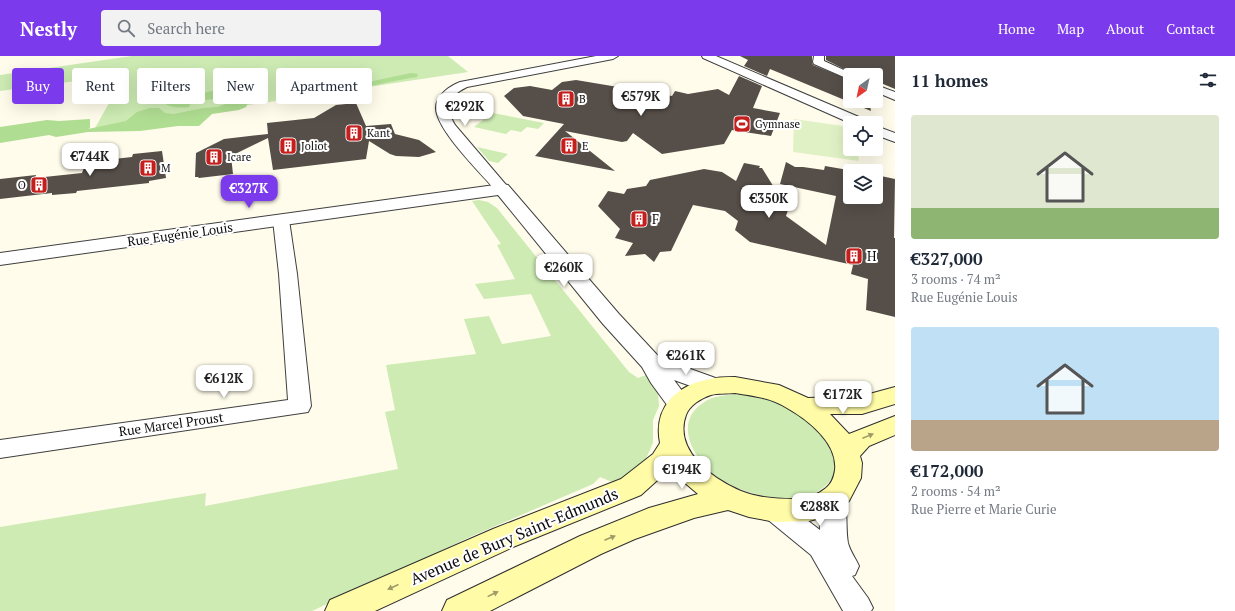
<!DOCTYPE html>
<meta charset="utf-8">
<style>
:root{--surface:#fff;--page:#f2f2f3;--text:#1f2937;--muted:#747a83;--accent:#7c3aed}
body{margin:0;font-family:"PT Serif",serif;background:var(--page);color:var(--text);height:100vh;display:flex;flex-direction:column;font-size:15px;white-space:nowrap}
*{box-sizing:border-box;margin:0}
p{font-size:13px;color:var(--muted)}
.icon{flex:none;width:22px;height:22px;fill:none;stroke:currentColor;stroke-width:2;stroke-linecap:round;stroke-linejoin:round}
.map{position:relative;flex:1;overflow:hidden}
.details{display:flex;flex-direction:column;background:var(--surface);width:340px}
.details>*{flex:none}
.top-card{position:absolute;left:12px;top:12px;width:380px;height:36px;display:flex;gap:8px}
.needle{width:26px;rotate:213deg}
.tools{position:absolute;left:843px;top:12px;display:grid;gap:8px}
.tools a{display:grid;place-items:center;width:40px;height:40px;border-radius:4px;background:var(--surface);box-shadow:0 4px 16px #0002;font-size:20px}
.price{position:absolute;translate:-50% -34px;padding:0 9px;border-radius:8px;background:#fff;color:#222;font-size:13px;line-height:26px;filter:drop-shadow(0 1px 2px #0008)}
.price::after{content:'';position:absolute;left:50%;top:24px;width:12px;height:9px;margin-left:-6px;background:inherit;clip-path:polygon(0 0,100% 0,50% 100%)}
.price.active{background:var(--accent);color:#fff}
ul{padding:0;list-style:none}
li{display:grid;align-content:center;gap:8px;height:212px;padding:0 16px}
li span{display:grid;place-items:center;height:124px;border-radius:4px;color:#555}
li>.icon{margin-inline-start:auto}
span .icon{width:72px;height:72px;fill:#fffc;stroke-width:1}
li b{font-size:17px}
h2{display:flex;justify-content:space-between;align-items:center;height:48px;padding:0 16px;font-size:17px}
.pill{padding:0 14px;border-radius:4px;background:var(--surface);box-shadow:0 4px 16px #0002;font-size:14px;line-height:36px}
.pill.active{background:var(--accent);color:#fff}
header{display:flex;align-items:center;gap:24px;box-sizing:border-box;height:56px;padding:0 20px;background:var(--accent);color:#fff}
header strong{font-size:19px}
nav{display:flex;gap:22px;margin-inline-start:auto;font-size:14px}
.search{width:280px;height:36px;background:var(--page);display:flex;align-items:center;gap:10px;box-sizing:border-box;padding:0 14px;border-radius:4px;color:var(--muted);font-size:15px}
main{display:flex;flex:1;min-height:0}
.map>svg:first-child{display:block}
</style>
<header>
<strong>Nestly</strong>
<div class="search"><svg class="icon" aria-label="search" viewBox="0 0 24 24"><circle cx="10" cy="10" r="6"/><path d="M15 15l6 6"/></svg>Search here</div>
<nav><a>Home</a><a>Map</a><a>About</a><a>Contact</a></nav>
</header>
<main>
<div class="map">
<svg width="895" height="555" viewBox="0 0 895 555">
<rect width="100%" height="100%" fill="#fffceb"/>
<path fill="#cdebb3" d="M132,0h316l20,16 -373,56 18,-32 10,-23 -16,4 -107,14v-16z
M457,50l87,17 -6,6 -11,-2 -6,5 -10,-2 -5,4 -32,-7 14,-11 -36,-8z
M477,91l31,7 -10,9 -9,-2z
M479,144l9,2 9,6 132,164 9,6 8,-3 12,17 1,14 -6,14v23l-9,20 -29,20 -15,-6 -7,7 -123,53 -158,74h-312v-84l206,-34 -1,13 193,-37 -13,-57 10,-2 -9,-45 90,-11 -12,-35 25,-3 13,28 49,-8 -20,-42 -47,5 -9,-15 40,-5 -18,-34 4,-1 -29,-43z
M740,338c24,3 46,8 65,22 6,4 10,11 14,16 5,5 10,11 14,16 2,4 2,8 2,12 4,25 -25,40 -46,39 -25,-1 -48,-7 -69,-20 -24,-16 -49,-55 -17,-76 10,-8 25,-8 37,-9z"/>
<path fill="#afdd91" d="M411,17l7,1 -1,3c-12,2 -25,4 -37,7 -20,4 -60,17 -79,5l9,-3 44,-1z
M217,34l8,1v3l-8,5 -26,2 -2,6c-9,1 -18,1 -25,-4l2,-6 28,-2z
M238,43l10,4 -2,4 -7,3 -27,4 -13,12h-21l-38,5 -52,1 -32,5 -7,-2 -49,8v-16l47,-7 12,1 31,-2v9l-2,1 38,-8 11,-9 13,-4h9l6,5 9,1 29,-6 15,-1z"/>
<path fill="#e0f2c5" d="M794,63l56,8v22h7l2,12 -66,-9z"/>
<path fill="#564e48" d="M740,0h72v6l1,3 37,15v21h19l2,10 -101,-42 -3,7 -23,-10 4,-6z
M826,0h69v33l-19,-8v-6h-20l-30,-15z
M739,20l23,10 -9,22 27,5 -9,23 -39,-6 -8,14 -62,10 -29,-21 -6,8 -5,1 -57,-11 50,40 -80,-15 29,-32 -41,-8 -19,-20 10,-8 16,-2 22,4 10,-8 14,-2 96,16 3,-5 13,3 30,-5 11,6z
M356,47l10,23 25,-2 4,10 24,6 17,12 -17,5 -23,-1 -6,-2 -21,-13 -3,18 -93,11 -5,-32 -37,18 2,18 -34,4 -1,-1h-3l1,-24 28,-14 44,-5 -1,-11 47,-5 22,-13z
M162,95l4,27 -17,3v2l-72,8 -1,2 -24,2v-2l-52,6v-20l36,-4 -1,3 47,-5 4,-11 46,-5 1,-3z
M786,106l9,5h8l21,3 1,-4 29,5h-4v26h26v-22l19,4 -1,59h1v79l-29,-7 2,-31 -17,-5 2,-9 -103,-23 -15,-12 3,-9 -13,-10 -32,-6 -22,46 -11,1 -6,10 -9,-8 -20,2 8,-13 -18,-5 5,-9 -22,-23 10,-15 16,3 3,-5 19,-3 4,-6 54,-11 18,3 14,9 8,-18 16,3 -1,2h3l26,42 -2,6 40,29 10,-49 -56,-12z"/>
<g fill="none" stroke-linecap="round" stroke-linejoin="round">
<g stroke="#3f3f3f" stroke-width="2">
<path id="minor" d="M596,0h22l-5,3 -146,28c-20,10 -23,19 -12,38l52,61 3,3 -3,3 -5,2 -5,-2c-15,-18 -61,-62 -61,-84 0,-13 14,-22 24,-26z
M702,0h14l150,64 1,3h-17l-147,-65z
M814,0h10v5l31,14h-5v4l-4,-1 -32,-14 -1,-2z
M876,29l19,7v8l-19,-8z
M876,70l19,7v9l-19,-7z
M281,159l6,2 2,3 8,54 14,132 -3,6 -308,46v-18l288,-40 -9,-126 -6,-54 2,-3z
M832,434l9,3c8,14 4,34 7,50 2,8 8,16 11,23l-4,9 -3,1 16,22 5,10 -2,3h-28l-32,-56 -44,-36 -4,-8 4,-8 9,-3 9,3 35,27 -1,-30 4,-7z"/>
</g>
<g stroke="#3f3f3f" stroke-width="2">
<path id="tertiary" d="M502,128l6,1 111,129 41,44 61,22 4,6 -4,6 -8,2 -39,-14 17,23 -3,6 -9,3 -9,-3 -19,-26 -9,-16 -39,-43 -105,-129 -498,70v-12z"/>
</g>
<g stroke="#2e2e2e" stroke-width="2">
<path id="secondary" d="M735,321l44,8 29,13 54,-2 33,-9v17l-33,10h-32l19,20 46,-18v19l-26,11 -9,10 2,7 -1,15 -12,23 -11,9 -14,7 -15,4 -33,1 -27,-5 -21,-7 -34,8 -59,21 -34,15 -111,57h-48l5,-11 133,-64 69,-28 49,-14 -13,-11 -13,-16 -31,28 -128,52 -138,64h-50l5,-11 163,-71 128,-50 32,-25 7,-11c-7,-35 16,-58 50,-64 8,-2 17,-2 25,-2zM735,337c19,3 36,5 52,15 21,12 51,35 48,62 -1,7 -3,13 -9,18 -10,8 -18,10 -31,11 -18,0 -37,-1 -54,-8 -28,-12 -68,-40 -55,-76 3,-9 15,-17 25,-20 7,-2 16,-1 24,-2z"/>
</g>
<use href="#minor" fill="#fff" fill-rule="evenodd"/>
<use href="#tertiary" fill="#fff" fill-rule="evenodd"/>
<use href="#secondary" fill="#fffba6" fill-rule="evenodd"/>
</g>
<defs><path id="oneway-solid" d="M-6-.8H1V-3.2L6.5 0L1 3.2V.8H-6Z"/></defs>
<g fill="#9e9b68">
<use href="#oneway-solid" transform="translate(868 380) rotate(-22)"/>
<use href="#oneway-solid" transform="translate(610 482) rotate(-23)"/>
<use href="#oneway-solid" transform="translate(393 531) rotate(156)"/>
<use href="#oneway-solid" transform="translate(493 538) rotate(-26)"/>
</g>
<defs>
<g id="building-square" transform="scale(0.9)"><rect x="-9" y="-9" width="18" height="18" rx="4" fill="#c41f1c" stroke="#fff"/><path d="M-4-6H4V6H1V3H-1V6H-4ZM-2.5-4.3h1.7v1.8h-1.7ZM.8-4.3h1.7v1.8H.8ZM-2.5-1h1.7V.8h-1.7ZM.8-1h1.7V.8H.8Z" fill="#fff"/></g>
<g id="stadium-square" transform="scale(0.9)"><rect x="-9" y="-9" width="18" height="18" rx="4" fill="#c41f1c" stroke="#fff"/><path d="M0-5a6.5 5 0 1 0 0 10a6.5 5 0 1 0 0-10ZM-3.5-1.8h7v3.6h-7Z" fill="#fff"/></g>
</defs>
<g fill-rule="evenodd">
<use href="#building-square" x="566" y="43"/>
<use href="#stadium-square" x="742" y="68"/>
<use href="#building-square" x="354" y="77"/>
<use href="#building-square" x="288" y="90"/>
<use href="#building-square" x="569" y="90"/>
<use href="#building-square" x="214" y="101"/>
<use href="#building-square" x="148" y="112"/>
<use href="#building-square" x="39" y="129"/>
<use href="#building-square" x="639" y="163"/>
<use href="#building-square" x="854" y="200"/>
</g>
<g text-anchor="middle" stroke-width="4" stroke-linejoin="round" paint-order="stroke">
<g font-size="11" fill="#0c0c0c" stroke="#fff" text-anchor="start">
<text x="579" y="47">B</text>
<text x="755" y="72">Gymnase</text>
<text x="367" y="81">Kant</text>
<text x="301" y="94">Joliot</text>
<text x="582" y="94">E</text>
<text x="227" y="105">Icare</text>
<text x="161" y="116">M</text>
<text x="26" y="133" text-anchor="end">O</text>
</g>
<g font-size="13" fill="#0c0c0c" stroke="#fff" text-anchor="start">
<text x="652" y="168">F</text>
<text x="867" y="205">H</text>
</g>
<g font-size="13" fill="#0c0c0c" stroke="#fff">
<text transform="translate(180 178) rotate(-8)" y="5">Rue Eugénie Louis</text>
<text transform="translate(171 368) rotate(-8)" y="5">Rue Marcel Proust</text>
</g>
<g font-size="16" fill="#0c0c0c" stroke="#fff">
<text transform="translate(514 480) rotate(-23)" y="6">Avenue de Bury Saint-Edmunds</text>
</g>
</g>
</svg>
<div class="tools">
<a><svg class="needle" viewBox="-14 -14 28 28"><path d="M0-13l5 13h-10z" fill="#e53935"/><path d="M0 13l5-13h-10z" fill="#747a83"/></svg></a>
<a><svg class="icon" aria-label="locate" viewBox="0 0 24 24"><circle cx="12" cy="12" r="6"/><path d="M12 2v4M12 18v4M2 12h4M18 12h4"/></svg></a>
<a><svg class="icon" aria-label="layers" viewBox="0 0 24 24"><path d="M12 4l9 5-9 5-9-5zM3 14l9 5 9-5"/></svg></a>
</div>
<b class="price" style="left:641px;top:61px">€579K</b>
<b class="price" style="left:465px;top:71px">€292K</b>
<b class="price" style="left:90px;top:121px">€744K</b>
<b class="price active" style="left:249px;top:153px">€327K</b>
<b class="price" style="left:769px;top:163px">€350K</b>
<b class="price" style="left:564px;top:232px">€260K</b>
<b class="price" style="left:686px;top:320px">€261K</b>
<b class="price" style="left:224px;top:343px">€612K</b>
<b class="price" style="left:843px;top:359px">€172K</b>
<b class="price" style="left:682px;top:434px">€194K</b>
<b class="price" style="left:820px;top:471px">€288K</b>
<div class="top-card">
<a class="pill active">Buy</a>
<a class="pill">Rent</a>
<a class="pill">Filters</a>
<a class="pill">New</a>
<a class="pill">Apartment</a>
</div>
</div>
<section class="details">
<h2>11 homes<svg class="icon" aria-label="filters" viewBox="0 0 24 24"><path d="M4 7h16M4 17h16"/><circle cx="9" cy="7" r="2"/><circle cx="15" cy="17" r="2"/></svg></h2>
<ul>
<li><span style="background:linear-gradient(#dfe7d0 75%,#8fb573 0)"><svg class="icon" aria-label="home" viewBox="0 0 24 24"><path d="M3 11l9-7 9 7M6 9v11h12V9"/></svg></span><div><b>€327,000</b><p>3 rooms · 74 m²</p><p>Rue Eugénie Louis</p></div></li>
<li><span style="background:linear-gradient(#bfe0f5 75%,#b9a48a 0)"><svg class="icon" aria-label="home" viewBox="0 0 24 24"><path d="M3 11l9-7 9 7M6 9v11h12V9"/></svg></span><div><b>€172,000</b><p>2 rooms · 54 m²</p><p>Rue Pierre et Marie Curie</p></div></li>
</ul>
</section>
</main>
